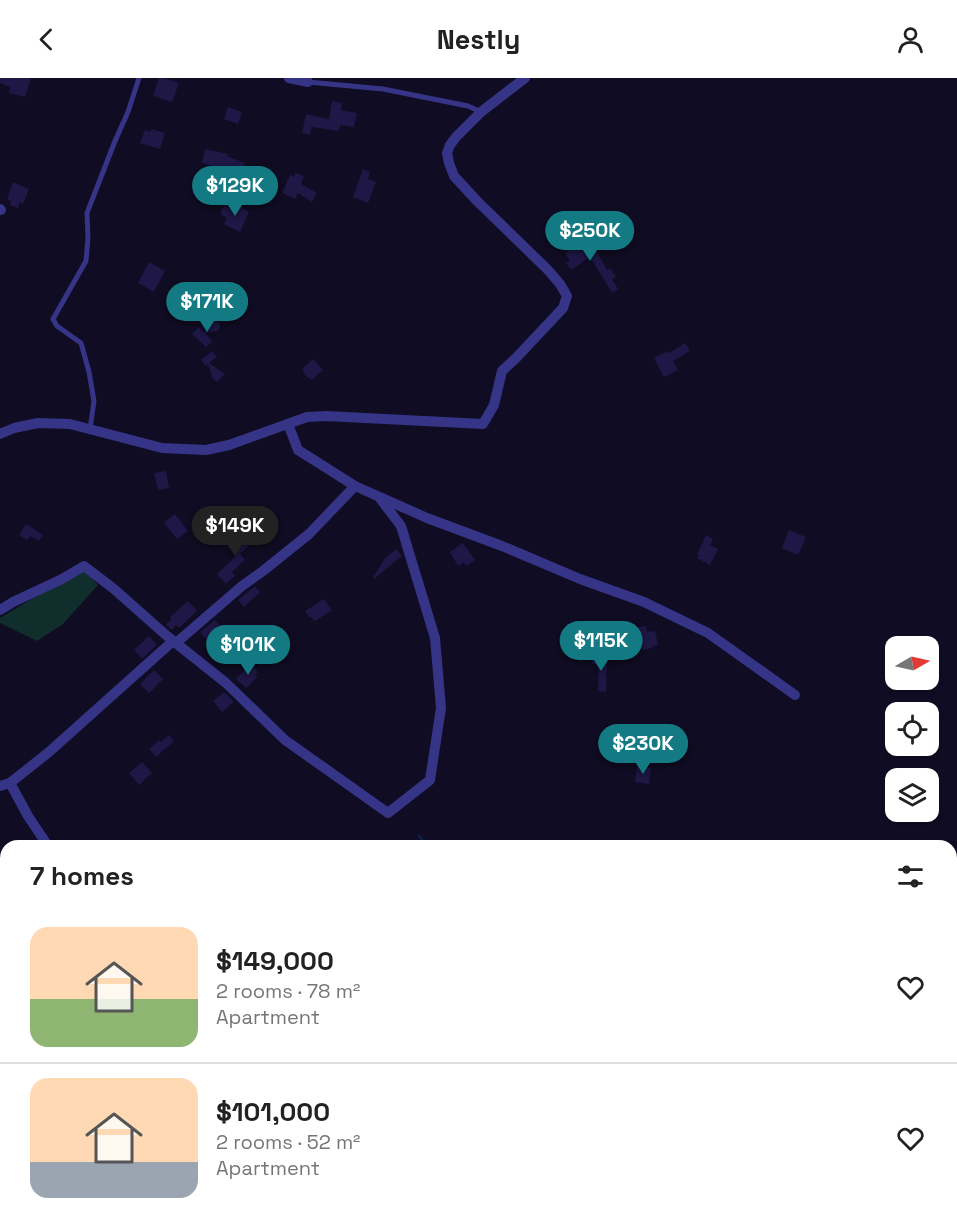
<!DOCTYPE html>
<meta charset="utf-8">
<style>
:root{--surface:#fff;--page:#f2f2f2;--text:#222;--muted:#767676;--line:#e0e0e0;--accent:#137a83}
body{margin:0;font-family:"Space Grotesk",sans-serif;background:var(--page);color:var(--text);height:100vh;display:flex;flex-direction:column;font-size:22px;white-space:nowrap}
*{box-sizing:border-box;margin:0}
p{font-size:20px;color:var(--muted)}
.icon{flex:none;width:33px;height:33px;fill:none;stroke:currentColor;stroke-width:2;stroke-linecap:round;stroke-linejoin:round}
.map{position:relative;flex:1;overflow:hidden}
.panel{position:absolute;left:0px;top:762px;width:957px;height:384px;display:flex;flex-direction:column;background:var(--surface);border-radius:18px 18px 0 0;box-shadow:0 2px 4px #0004}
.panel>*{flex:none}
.needle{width:39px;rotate:81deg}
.fabs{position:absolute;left:885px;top:558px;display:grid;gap:12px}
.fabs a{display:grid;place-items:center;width:54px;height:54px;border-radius:12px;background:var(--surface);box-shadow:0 2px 4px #0004;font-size:30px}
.price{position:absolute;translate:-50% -51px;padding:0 14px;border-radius:21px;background:var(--accent);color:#fff;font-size:20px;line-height:39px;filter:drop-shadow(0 2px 3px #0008)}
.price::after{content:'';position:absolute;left:50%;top:36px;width:18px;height:14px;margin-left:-9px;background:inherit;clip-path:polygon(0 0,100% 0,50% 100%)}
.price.selected{background:#222;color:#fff}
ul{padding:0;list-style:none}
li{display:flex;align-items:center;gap:18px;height:150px;padding:0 30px}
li+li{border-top:2px solid var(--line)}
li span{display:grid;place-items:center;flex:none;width:168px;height:120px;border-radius:18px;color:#555}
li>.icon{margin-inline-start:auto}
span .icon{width:72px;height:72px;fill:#fffc;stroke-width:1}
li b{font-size:26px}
h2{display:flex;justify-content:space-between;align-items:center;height:72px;padding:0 30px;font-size:26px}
header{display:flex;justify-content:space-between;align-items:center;height:78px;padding:0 30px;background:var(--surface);font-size:27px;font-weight:600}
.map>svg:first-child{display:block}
</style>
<header><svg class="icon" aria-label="back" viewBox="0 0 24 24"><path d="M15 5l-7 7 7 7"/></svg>Nestly<svg class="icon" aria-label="person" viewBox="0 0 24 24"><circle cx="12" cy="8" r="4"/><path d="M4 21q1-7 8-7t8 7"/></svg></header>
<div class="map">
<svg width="957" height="1146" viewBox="0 0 957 1146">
<rect width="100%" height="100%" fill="#100c23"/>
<path fill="#0f2e2c" d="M85,493l13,14 -35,39 -26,17 -37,-18v-5l48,-29z"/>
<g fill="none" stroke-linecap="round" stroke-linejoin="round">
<path stroke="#082046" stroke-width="3" d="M419,758l9,10"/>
</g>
<path fill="#1f1745" d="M0,0h31l-6,19 -16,-4 1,-6 -10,-4z
M159,0h5l15,5 -7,19 -19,-6z
M332,23l10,2 -1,7 16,3 -3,14 -14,-2 -1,6 -27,-4 -2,8 -8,-2 4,-19 23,5z
M228,29l14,5 -4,12 -14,-5z
M152,51l13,4 -5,16 -20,-6 5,-13 5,2z
M205,71l23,5 -1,2 18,7 -1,4 29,7 -4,15 -8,-1v-3l-20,-10v1l-12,-4 -16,-2 1,-4 -12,-3z
M363,91l7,3 -2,7 8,3 -8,21 -15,-6z
M296,95l8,3 -3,8 16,9 -5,9 -14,-9 -3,6 -13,-6 8,-18 4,2z
M13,104l16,7 -6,15 -3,-2 -2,6 -8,-3 1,-4 -4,-2z
M233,126l16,8 -9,20 -16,-8 3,-6 -7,-4 4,-9 7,4z
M579,161l5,2 4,9 6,-4 13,24 3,-2 6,9 -4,2 6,10 -6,4 -22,-36 -19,13 -5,-7 4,-2 -5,-8 11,-7v-5z
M149,184l16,9 -11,21 -16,-9z
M215,242l4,2 1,6 -3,3 -12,2 7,8 -6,6 -14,-13 7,-7 5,6 7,-11z
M685,265l5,8 -17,10 5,9 -14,7 -10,-19 14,-7 1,2z
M212,273l5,6 -8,6 16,11 -8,8 -4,-3 -5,-15 -2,2 -5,-6z
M313,281l10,11 -11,10 -6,-4 -4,-7z
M166,393l3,17 -11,2 -4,-17z
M175,436l13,17 -11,8 -13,-16z
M26,446l17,11 -4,6 -9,-5 -3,4 -8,-5z
M789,452l17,7 -8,18 -16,-7z
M242,454l10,11 -12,11 5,6 -13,12 3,4 -9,8 -9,-10 19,-18 -9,-10z
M706,457l7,4 -3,6 8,4 -8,16 -13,-7 2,-3 -2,-1z
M463,465l12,17 -9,6 -2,-4 -6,4 -8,-14z
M396,471l6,7 -28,23 -1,-2 13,-20z
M255,508l5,6 -16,15 -6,-7z
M324,521l8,11 -17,11 -4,-4 -1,1 -5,-7z
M188,523l9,10 -18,17 -3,-3 -4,5 -6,-5 5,-6 -1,-2z
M215,542l8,9 -14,13 -9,-10z
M646,548l1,6 8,-1 3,14 -6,1v2l-9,2 -3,-12 -4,1 -3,-11z
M149,558l8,9 -15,14 -8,-9z
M592,578h15l-1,36 -8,-1 1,-27h-7z
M251,586l7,8 -3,3 2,2 -11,11 -10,-9z
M154,592l9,9 -14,14 -9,-9z
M224,614l10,10 -12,10 -9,-11z
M169,657l5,6 -18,16 -7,-8 10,-9 2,2z
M142,684l10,11 -13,12 -10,-12z
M637,689l14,1 -2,16 -14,-2z"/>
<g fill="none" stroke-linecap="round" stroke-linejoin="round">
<path stroke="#353486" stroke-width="5" d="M308,4l75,7 85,17 13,6
M90,351l4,-28 -5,-29 -8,-29 -24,-17 -4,-7 33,-58 2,-23 -1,-25 28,-72 13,-29 11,-34"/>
<path stroke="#353486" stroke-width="10" d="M289,0l19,4
M0,131l1,1
M288,346l10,26 57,36 72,32 75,28 78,33 64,23 64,31 87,62
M0,356l14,-6 24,-5 32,1 92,24 44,2 23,-5 78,-28 19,-1 157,8 11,-19 8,-34 14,-13 47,-50 4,-12 -7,-12 -12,-14 -71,-69 -23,-25 -5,-13 -2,-10 3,-8 6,-8 25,-25 44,-34
M0,532l13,-8 49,-23 22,-13 30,23 53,47 59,47 59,57 103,73 42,-33 11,-72 -6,-70 -34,-112 -22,-29
M176,565l66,-57 21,-15 46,-37 46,-48
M10,705l18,33 20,30
M0,708l10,-3 39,-31 124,-111"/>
</g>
</svg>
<div class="fabs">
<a><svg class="needle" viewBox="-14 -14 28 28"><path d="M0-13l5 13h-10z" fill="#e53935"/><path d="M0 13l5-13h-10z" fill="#767676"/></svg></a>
<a><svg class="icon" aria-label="locate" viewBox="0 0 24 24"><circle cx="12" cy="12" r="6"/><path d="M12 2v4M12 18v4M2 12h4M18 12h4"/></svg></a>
<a><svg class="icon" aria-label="layers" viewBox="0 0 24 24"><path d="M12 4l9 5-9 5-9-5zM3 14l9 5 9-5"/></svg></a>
</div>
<b class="price" style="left:235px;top:139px">$129K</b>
<b class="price" style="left:590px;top:184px">$250K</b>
<b class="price" style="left:207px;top:255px">$171K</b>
<b class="price selected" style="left:235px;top:479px">$149K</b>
<b class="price" style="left:601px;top:594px">$115K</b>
<b class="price" style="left:248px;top:598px">$101K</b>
<b class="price" style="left:643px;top:697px">$230K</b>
<section class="panel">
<h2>7 homes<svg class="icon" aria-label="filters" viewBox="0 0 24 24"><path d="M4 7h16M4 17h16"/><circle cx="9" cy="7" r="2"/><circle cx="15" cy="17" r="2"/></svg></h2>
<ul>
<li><span style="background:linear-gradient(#ffd9b3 60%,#8fb573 0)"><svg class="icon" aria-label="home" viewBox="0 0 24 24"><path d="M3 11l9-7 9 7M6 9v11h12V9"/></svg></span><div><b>$149,000</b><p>2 rooms · 78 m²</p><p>Apartment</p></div><svg class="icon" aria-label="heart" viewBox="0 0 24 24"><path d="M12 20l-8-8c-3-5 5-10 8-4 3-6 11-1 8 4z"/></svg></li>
<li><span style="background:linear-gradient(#ffd9b3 70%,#9aa5b1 0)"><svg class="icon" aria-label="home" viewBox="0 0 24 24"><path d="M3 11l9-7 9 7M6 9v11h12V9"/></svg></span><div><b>$101,000</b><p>2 rooms · 52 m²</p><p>Apartment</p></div><svg class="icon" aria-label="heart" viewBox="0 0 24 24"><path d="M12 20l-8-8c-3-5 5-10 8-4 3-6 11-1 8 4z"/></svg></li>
</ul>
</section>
</div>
